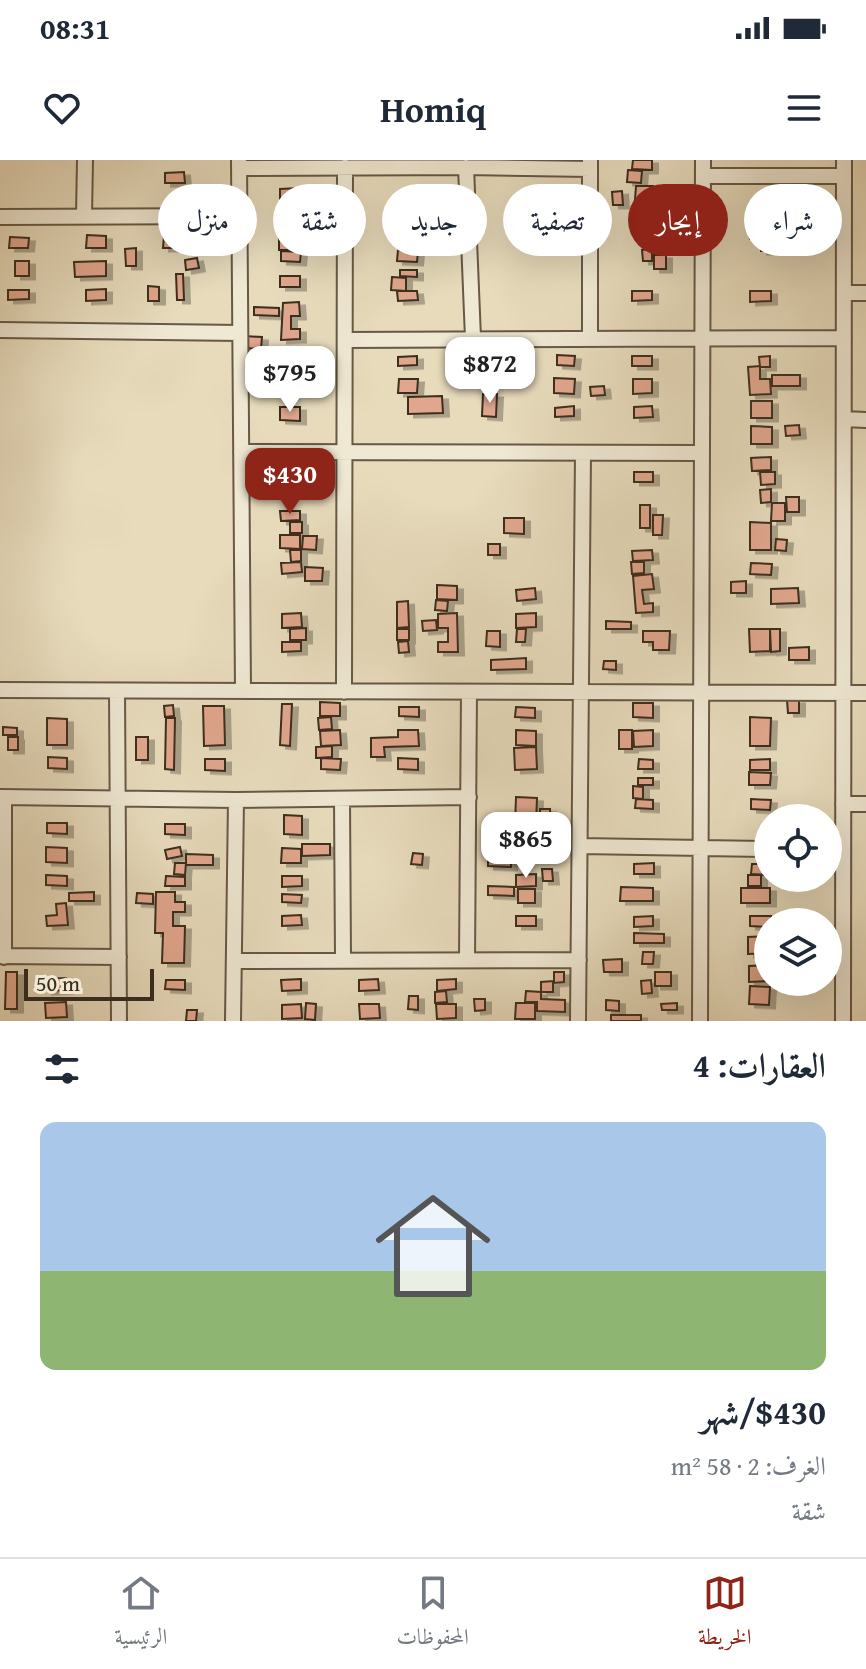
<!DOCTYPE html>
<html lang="ar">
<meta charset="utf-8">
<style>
:root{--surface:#fff;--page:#f2f2f3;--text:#1f2937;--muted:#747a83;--line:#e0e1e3;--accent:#8f2418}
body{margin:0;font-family:"Gentium Book Plus",Amiri,serif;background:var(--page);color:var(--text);direction:rtl;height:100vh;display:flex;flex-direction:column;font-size:30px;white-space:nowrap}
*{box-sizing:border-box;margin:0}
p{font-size:26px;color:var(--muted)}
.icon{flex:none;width:44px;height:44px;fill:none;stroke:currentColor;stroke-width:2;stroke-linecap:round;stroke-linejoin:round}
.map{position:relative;height:861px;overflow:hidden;direction:ltr}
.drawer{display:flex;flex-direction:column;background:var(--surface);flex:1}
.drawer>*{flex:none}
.banner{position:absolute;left:24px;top:24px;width:818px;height:72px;direction:rtl;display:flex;gap:16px}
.buttons{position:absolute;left:754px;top:644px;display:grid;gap:16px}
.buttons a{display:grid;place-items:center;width:88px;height:88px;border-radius:50%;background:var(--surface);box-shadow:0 8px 32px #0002;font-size:40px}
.scale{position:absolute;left:24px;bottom:20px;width:130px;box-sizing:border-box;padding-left:8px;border:4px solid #3d2d1d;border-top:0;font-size:22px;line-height:28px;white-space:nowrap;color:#3d2d1d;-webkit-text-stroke:6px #efe8d3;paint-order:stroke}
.price{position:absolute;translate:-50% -68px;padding:0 18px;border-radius:16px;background:#fff;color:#222;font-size:26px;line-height:52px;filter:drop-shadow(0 2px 4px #0008)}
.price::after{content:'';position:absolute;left:50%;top:48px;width:24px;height:18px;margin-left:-12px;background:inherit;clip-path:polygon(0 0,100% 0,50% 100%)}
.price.current{background:var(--accent);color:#fff}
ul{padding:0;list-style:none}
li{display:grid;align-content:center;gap:16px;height:424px;padding:0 40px}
li span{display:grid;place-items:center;height:248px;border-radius:16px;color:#555}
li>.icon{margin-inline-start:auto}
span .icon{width:144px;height:144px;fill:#fffc;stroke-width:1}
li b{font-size:34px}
h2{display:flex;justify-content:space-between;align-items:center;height:96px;padding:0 40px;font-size:34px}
.pill{padding:0 28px;border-radius:36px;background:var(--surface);box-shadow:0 8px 32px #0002;font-size:28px;line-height:72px}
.pill.current{background:var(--accent);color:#fff}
.status{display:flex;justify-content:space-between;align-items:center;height:56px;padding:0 40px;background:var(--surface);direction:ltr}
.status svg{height:22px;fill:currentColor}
header{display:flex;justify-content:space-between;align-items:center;height:104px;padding:0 40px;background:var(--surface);font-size:36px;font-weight:700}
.dock{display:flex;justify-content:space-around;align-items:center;height:112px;border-top:2px solid var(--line);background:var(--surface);font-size:22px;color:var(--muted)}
.dock a{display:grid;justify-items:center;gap:4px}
.dock .current{color:var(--accent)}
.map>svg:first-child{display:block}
</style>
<div class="status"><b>08:31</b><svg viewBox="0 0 49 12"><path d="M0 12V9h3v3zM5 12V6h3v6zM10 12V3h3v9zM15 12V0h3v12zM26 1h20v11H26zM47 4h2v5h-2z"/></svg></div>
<header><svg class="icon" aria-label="menu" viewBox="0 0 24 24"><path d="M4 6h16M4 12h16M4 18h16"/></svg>Homiq<svg class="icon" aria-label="heart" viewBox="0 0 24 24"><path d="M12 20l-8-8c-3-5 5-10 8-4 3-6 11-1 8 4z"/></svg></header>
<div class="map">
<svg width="866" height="861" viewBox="0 0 866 861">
<defs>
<filter id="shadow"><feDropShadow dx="6" dy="3.5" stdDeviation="0" flood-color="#0004"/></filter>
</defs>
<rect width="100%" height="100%" fill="#e7dbbc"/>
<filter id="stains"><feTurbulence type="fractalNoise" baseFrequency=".0025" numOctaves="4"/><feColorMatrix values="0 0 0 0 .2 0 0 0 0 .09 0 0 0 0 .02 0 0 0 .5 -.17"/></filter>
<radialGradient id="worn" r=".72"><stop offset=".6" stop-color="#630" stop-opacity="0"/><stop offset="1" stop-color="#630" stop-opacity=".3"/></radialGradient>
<path fill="#e1a78e" stroke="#3d2d1d" stroke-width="2" filter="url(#shadow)" d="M633,0h19v10l-20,-1z
M628,10l14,1 -1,12 -14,-1z
M184,12l1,11h-20v-10z
M636,26h17l-2,41h-18z
M300,28l1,21h-21v-20z
M622,31l1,14h-10l-1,-13z
M397,39l21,1v10h-21z
M534,41l10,24 -18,7 -11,-23z
M280,50l21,1 -1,27h-21z
M782,50v20l-11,1v-9l-23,1v-12z
M686,61v21h-28l-1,-11h15v-9z
M546,64l8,13 -16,10 -9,-13z
M749,64h21l2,27h-11v-13l-11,1z
M87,75l19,1v12h-20z
M164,75h20l-1,13h-20z
M10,77l19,1 -1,10h-19z
M279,79h11l1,11h-12z
M136,88v18h-10l-1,-17z
M652,89v12h-9l-1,-11z
M398,90l20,1 -1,11 -20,-1z
M281,91l20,1 -1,10 -19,-1z
M654,95h12v14h-12z
M197,98l2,10 -13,2 -1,-10z
M15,101h14v15h-14z
M106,101v15l-31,1 -1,-15z
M400,110h17v7l-17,-1z
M176,114h7l1,26h-7z
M280,116h20v11h-20z
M392,117l14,1v13l-15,-1z
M148,126l11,1v14h-11z
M106,129v11l-20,1v-11z
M8,130h21v9l-21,1z
M397,131h20l1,9 -20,1z
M632,131h20v9l-20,1z
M750,131h21v10l-21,1z
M299,142l1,14h-9v13h9v10l-19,1 2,-37z
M254,147l25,1v8l-25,-1z
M244,176l18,1 -1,12 -17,-1z
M290,194h12v12l-12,-1z
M451,194l29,1 -1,28 -29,-1z
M557,195l18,1 -1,10 -17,-1z
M417,196v9l-19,1v-9z
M632,196h20v10h-20z
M770,196v11h-10l-1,-10z
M760,206v13h10l1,15 -21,1 -2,-28z
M278,214l1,10 -25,1 -1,-7z
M772,215h28v11h-28z
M554,218l21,1 -1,15 -20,-1z
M399,219h19l-1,14h-19z
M633,219h19v14l-19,1z
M604,226l1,9 -14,1 -1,-9z
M483,234h14l-1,23 -14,-1z
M442,236l1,17 -35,1v-17z
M751,241h21v17h-21z
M574,246v10l-19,1v-9z
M652,246l1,11 -19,1v-11z
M280,247h20v14l-20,-1z
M799,265l1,10 -14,1 -1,-10z
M751,266l21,1v17h-21z
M771,297v13l-19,1 -1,-13z
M314,309l1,11 -14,2 -1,-12z
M634,312h19v10h-19z
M760,312h15v12l-14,1z
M289,321l1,13 -16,1 -1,-13z
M771,329v13l-10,1 -1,-13z
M786,337h13v15h-12z
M772,343h13v18h-14z
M640,345h10v23h-10z
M280,351h20v9l-19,1z
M653,355h10l-1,20h-9z
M504,358h20v16l-20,-1z
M290,362h12v11h-12z
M750,362l21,1v27h-21z
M280,375h20v14l-20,-1z
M303,376h14l-1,14 -14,-1z
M776,379l11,1 -1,11 -11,-1z
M488,384h12v11h-12z
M290,390h11v11l-10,1z
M652,390l1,10 -20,1 -1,-10z
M301,402l1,10 -20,2 -1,-11z
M631,402h13v11l-12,1z
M751,403l21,1 -1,11 -21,-1z
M305,407l18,1 -1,13h-17z
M652,414l2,15 -12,1 2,14 9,-1v9l-17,1 -3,-37z
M746,421v12h-15v-11z
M437,425l20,1v14l-20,-1z
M535,428l1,11 -19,2 -1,-11z
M798,428l1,15 -28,1v-15z
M436,440l12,1 -1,10 -12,-1z
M408,441l1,26 -12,1v-26z
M301,453l1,14 -20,1v-14z
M457,453l1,39h-20v-10h10v-14h-10v-14z
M536,453v14l-20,1v-14z
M436,460l1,10 -14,1 -1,-10z
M606,461l25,1v7h-25z
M306,468v12h-16v-11z
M397,469h12v11h-12z
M517,469h9l-1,13h-9z
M749,469h21v22l-20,1z
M770,469h10v22l-9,1z
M487,471h13v16l-14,-1z
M643,471h27l-1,19h-16v-8h-10z
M408,481l1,11 -10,1 -1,-11z
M282,482h19v9l-19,1z
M809,487v13h-20v-12z
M526,498v11l-35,1v-10z
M604,501h12v9l-13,-1z
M787,540h12v13h-11z
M320,542l20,1v13h-20z
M633,543h20v15l-20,-1z
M282,544h10l-2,42 -10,-1z
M173,545l1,11 -9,1 -1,-11z
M203,546h21l1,39 -21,1z
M399,547h20v10l-20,-1z
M516,547l19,1v10l-20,-1z
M331,557l1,12 -13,1 -1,-12z
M750,557l21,1 -1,28h-20z
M47,558l20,1v26h-20z
M166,558h9l-1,52 -9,-1z
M3,567l14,1v7h-14z
M340,570l1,15 -20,1 -1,-15z
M398,570h20l1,16 -35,1 1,10h-14v-19l27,-1z
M516,570l20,1v15l-20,-1z
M619,570h13v19h-13z
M653,570v16l-19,1 -1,-16z
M8,577h10v13h-10z
M136,577h12v23h-12z
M332,586v11l-16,1v-11z
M536,587l1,22 -22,1 -1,-22z
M48,597l19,1v11l-19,-1z
M321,598l20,1 -1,11 -19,-1z
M398,598l20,1v11l-20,-1z
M205,599h20v12l-20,-1z
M639,599l14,1v9h-15z
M770,599v11h-20v-10z
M749,612l22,1 -1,12h-21z
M638,618h15v7h-15z
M633,626l10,1v12l-10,-1z
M516,637l21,1 -1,27 -21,-1z
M636,639l17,1v9l-18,-1z
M751,639l20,1 -1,10 -19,-1z
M540,649h10l1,17 -11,1z
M284,655l18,1v19l-18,-1z
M47,663h20v11l-20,-1z
M165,664h20v11l-20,-1z
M520,678h16v10h-16z
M302,684h28v11l-28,1z
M46,687l21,1v15l-21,-1z
M180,687l2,9 -15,3 -2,-9z
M282,688l19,1v14h-20z
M413,693l10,1 -1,11 -11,-1z
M186,694l27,1v10h-27z
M488,696h23v11l-23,-1z
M175,703h11l-1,12 -11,-1z
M654,703v11h-20v-10z
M752,704h16v11l-17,-1z
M542,709h10l1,12h-10z
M536,714v12l-20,1v-12z
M46,715l21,1v10l-21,-1z
M748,715h13v11h-13z
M166,716l19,1v9h-20z
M282,716h20v10l-20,1z
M488,726l26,1v9l-26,-1z
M621,727l32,1v13h-33z
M741,728h29v15h-29z
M518,729h17v14h-17z
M94,732v9h-25v-8z
M156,732h19v10h10v10h-12v14h12l-1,37h-22l1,-30h-8z
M137,733l16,1v10l-17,-1z
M282,734l20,1 -1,8 -19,-1z
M66,743l2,22 -21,1 -1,-10 11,-1 -1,-11z
M301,755l1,10 -20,1v-10z
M516,756h20v10h-20z
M653,756v10l-19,1v-10z
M750,756h21v6h-3v5l-18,-1z
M634,773l30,1v9h-30z
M768,776v17l-20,1v-17z
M643,792h11l-1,12h-11z
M622,799v13h-18l-1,-12z
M768,805v16l-19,1v-16z
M6,812h11v37h-12z
M554,812h10v10l-10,1z
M655,812h16v14h-16z
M66,818l1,12 -21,1 -1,-12z
M301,819v11l-19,1 -1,-11z
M378,819l1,11 -20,1v-11z
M456,819v10l-19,2v-11z
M166,820h19v10l-20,-1z
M651,820l1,13 -10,1 -1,-13z
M553,821v11h-12v-10z
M750,826l20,1 -1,18 -20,-1z
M446,831l1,11 -12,1v-11z
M526,831l15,1v7l24,1v12l-28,-1v-9h-12z
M409,836h9v14l-10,-1z
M474,839h11v11l-10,1z
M606,840l13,1v10l-13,-1z
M66,842l1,15 -21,1 -1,-15z
M306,843l10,1 -1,16 -10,-1z
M516,843h19v16h-20z
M677,843v7h-15l-1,-6z
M301,844l1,14 -20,1v-14z
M359,844h20l1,14 -20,1z
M436,844h20v14l-19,1z
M187,850h10l-1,11h-10z
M611,855h30v6h-30z"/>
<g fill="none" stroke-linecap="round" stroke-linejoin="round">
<g stroke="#685845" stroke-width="18">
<path id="minor" d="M239,0l4,531
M590,0v178
M466,7l7,171
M239,8l227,-1 124,2
M703,16h141
M84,56l1,-56
M0,57l239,-1
M844,133h22
M0,170l240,3
M345,180l499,-2
M844,259l22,1
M241,292l461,1
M0,530l866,3
M117,531l2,330
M344,532l1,-525
M0,637l236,3 233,-3
M4,637v160
M342,639l1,161
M843,644h23
M580,686l188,3
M0,796l119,1
M467,800l2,-268
M234,801l345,-1
M233,861l3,-221
M578,861l5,-568
M700,861l3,-861
M843,861l1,-861"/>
</g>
<use href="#minor" stroke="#efe8d3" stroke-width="14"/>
</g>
<rect width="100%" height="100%" filter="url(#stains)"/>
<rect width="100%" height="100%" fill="url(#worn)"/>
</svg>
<div class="buttons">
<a><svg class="icon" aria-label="locate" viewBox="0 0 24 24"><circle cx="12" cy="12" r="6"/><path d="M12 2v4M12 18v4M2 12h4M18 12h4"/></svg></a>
<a><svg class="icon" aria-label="layers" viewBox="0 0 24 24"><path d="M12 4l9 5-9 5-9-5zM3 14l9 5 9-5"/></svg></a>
</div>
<div class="scale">50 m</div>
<b class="price" style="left:490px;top:245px">$872</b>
<b class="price" style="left:290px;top:254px">$795</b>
<b class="price current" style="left:290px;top:356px">$430</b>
<b class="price" style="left:526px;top:720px">$865</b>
<div class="banner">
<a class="pill">شراء</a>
<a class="pill current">إيجار</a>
<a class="pill">تصفية</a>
<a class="pill">جديد</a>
<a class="pill">شقة</a>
<a class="pill">منزل</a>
</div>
</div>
<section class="drawer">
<h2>العقارات: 4<svg class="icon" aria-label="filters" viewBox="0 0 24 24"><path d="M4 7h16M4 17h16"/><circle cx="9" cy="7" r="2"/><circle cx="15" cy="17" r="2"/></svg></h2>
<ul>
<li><span style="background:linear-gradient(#a9c7e8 60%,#8fb573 0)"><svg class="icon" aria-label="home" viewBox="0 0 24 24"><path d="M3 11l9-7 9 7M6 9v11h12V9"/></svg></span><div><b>$430/شهر</b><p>الغرف: 2 · 58 m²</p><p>شقة</p></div></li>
</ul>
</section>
<nav class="dock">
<a class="current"><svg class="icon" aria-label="map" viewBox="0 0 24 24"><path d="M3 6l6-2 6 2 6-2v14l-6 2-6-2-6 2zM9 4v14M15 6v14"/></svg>الخريطة</a>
<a><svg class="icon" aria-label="saved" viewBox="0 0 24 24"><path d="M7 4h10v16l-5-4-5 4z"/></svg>المحفوظات</a>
<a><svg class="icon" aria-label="home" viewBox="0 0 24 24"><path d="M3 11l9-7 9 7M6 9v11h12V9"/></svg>الرئيسية</a>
</nav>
